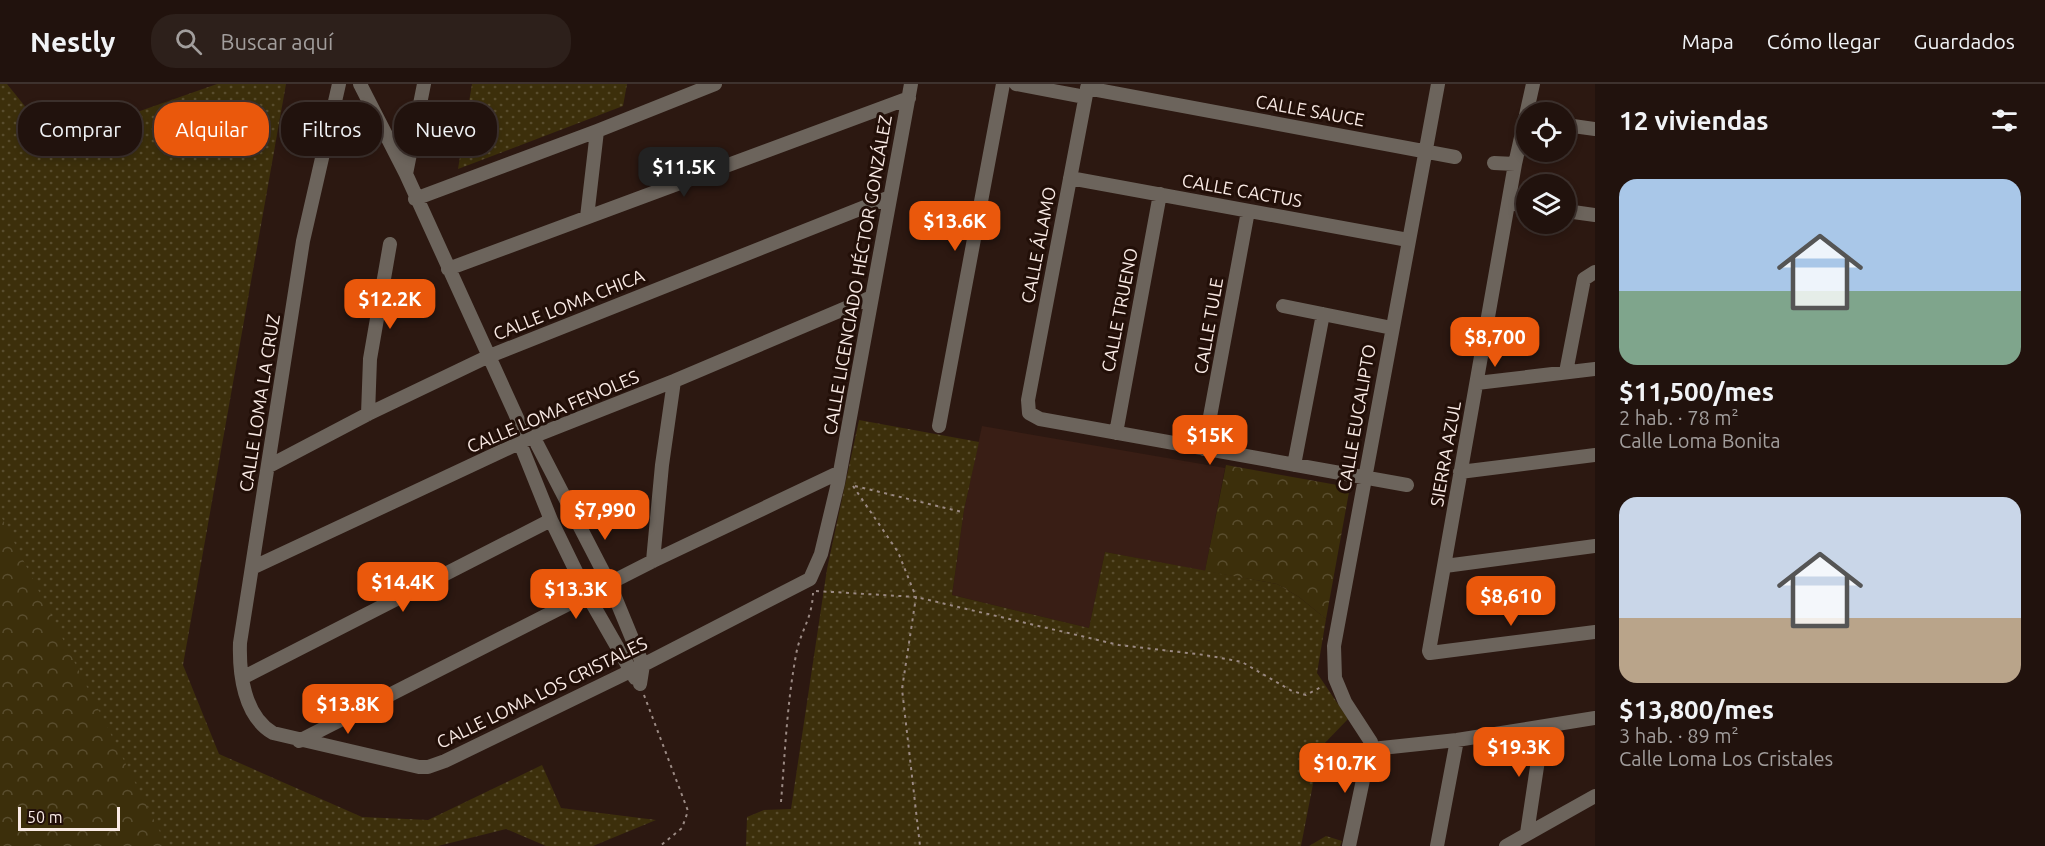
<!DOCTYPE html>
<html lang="es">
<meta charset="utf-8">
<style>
:root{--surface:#21120d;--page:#2d201b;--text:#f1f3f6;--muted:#a29e9d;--line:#3e322e;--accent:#ea580c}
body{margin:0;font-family:Ubuntu,sans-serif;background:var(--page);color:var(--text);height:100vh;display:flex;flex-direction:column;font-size:22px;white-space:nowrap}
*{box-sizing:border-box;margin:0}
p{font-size:20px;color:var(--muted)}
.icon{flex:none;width:33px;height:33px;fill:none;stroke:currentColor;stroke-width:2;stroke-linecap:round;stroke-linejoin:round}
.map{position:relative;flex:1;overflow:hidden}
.drawer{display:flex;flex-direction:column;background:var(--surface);width:450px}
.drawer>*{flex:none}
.top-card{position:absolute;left:18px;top:18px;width:570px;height:54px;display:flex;gap:12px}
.tools{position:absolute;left:1516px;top:18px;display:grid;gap:12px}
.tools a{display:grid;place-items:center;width:60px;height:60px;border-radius:50%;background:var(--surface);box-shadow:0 3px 9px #0003,0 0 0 2px var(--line);font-size:30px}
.scale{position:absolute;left:18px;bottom:15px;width:102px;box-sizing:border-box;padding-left:6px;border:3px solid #f9eae5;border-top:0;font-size:16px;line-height:21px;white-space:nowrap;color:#f9eae5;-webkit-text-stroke:4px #220f08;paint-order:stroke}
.price{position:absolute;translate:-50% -51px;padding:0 14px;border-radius:12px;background:var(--accent);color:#fff;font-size:20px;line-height:39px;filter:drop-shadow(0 2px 3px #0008)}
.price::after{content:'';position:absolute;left:50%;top:36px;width:18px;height:14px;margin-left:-9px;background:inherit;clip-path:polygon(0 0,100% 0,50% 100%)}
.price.selected{background:#222;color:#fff}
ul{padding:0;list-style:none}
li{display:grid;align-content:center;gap:12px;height:318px;padding:0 24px}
li span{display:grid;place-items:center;height:186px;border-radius:18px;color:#555}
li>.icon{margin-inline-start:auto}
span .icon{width:108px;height:108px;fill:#fffc;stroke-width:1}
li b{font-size:26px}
h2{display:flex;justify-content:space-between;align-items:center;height:72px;padding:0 24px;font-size:26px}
.tag{padding:0 21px;border-radius:24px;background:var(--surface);box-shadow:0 3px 9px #0003,0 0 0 2px var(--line);font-size:21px;line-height:54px}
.tag.selected{background:var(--accent);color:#fff}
header{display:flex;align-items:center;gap:36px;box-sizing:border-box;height:84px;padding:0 30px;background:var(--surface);border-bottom:2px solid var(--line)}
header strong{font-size:28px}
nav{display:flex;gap:33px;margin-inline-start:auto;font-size:21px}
.search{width:420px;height:54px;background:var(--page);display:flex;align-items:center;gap:15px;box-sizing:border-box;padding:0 21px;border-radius:24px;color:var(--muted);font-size:22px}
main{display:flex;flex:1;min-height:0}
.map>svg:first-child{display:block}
</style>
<header>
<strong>Nestly</strong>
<div class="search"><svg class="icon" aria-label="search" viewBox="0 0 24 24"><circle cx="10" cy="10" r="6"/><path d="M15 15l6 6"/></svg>Buscar aquí</div>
<nav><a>Mapa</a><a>Cómo llegar</a><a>Guardados</a></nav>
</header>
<main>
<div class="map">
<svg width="1595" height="762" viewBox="0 0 1595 762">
<defs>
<pattern id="grass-dots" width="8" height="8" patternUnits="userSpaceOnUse" patternTransform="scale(1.5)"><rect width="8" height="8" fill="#3c2f0b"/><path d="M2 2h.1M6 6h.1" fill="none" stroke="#594d2e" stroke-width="1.8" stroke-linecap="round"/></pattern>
<pattern id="forest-crowns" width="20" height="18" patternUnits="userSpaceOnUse" patternTransform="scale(1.5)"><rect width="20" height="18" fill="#3c2f0b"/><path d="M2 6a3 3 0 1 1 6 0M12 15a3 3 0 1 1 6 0" fill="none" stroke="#594d2e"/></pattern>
</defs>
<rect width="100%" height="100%" fill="#2c1811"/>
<path fill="#391e15" d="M982,342l243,42 -20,103 -100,-19 -16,76 -137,-33 12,-85z"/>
<path fill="url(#grass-dots)" d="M0,0h7l21,26 66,2 26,6 97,-34h69l-103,581 36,89 143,63 66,3 114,-55 19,43 95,12 -63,26h-47l-40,-17 -68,17h-438z
M472,0h155l-4,22 -165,63z
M859,336l120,22 -15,68 -12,85 137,33 16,-76 172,32 22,13 27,22 -9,54 31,46 -28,29 -19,98h-555l1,-29 17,-7 27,-1 36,-240z
M1326,752l16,5 -2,5h-31z"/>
<path fill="url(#forest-crowns)" d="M1226,381l117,21 6,6 -23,127 -27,-22 -22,-13 -72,-13z
M0,430l167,332h-167z"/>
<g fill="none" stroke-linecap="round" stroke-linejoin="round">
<path stroke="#9b8a84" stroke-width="2" stroke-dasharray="3 4.5" stroke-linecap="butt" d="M853,402l45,66 18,45 -14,92 18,157
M855,402l107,26
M816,507l100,6 203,48 86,10 37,7 50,29 14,4 17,-9
M644,611l44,116 -6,17 -22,18
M781,718c4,-49 6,-99 15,-147 4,-24 16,-35 17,-62"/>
<path stroke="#6c645c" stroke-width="14" d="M339,0l-36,157 -63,402c-1,31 4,73 33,90l146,34h9l17,-6 198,-96 167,-86 11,-25 17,-71 73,-399
M360,0l46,90 117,257 13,11 74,143 33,80 -3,19
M1016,0l69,13
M1088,0l-60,316 1,13 11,6 367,66
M1533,0l-18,80 -86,487 1,2 165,-21
M1087,4l368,69
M1566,41l29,4
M1494,79l21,1
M406,90l18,-90
M1070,94l338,62
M415,115l182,-68 118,-47
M1509,119l18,3
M1566,127l29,4
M587,133l10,-86
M448,185l461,-171
M1283,222l109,22
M1566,288l18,-93 11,-7
M1477,299l118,-14
M368,330l2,-55 20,-115
M939,342l64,-342
M1116,349l44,-239
M522,352v12l29,72 37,76 47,82
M1204,365l44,-238
M1294,381l29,-151
M269,382l99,-52 119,-57 403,-160
M1460,388l135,-17
M653,477l9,-96 12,-84
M1445,482l150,-20
M252,484l280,-131 142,-56 198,-84
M242,594l309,-158
M299,657l354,-180 187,-89
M1372,665l85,-9 138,-22
M1527,749l16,-106
M1349,762l22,-104 -26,-40 -10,-24 -1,-32 104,-562
M1437,762l20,-106
M1506,762l89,-50"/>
</g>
<g text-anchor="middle" stroke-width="6" stroke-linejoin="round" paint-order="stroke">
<g font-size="18" fill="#f9eae5" stroke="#220f08">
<text transform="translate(1310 27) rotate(10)" y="6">CALLE SAUCE</text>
<text transform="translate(1242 107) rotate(10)" y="6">CALLE CACTUS</text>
<text transform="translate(1039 161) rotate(-79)" y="6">CALLE ÁLAMO</text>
<text transform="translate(858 191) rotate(-80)" y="6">CALLE LICENCIADO HÉCTOR GONZÁLEZ</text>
<text transform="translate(569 221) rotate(-22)" y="6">CALLE LOMA CHICA</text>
<text transform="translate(1120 226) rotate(-79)" y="6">CALLE TRUENO</text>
<text transform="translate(1209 242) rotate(-80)" y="6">CALLE TULE</text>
<text transform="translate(260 319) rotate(-81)" y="6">CALLE LOMA LA CRUZ</text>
<text transform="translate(553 328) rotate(-23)" y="6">CALLE LOMA FENOLES</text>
<text transform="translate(1357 334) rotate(-80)" y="6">CALLE EUCALIPTO</text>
<text transform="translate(1446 370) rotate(-80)" y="6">SIERRA AZUL</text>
<text transform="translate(542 609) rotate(-26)" y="6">CALLE LOMA LOS CRISTALES</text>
</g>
</g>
</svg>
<div class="tools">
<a><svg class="icon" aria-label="locate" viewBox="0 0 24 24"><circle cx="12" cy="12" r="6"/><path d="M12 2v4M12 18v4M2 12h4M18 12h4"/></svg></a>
<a><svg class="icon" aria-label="layers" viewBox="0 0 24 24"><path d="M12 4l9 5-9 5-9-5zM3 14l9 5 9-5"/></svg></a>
</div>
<div class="scale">50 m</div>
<b class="price selected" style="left:684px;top:114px">$11.5K</b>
<b class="price" style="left:955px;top:168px">$13.6K</b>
<b class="price" style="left:390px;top:246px">$12.2K</b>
<b class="price" style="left:1495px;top:284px">$8,700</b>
<b class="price" style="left:1210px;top:382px">$15K</b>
<b class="price" style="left:605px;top:457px">$7,990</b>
<b class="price" style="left:403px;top:529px">$14.4K</b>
<b class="price" style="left:576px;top:536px">$13.3K</b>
<b class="price" style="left:1511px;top:543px">$8,610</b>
<b class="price" style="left:348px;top:651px">$13.8K</b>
<b class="price" style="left:1519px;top:694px">$19.3K</b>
<b class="price" style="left:1345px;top:710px">$10.7K</b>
<div class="top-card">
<a class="tag">Comprar</a>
<a class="tag selected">Alquilar</a>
<a class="tag">Filtros</a>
<a class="tag">Nuevo</a>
</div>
</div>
<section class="drawer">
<h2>12 viviendas<svg class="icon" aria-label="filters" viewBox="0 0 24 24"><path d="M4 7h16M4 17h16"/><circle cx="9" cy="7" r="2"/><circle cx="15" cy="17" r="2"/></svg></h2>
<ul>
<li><span style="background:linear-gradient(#a9c7e8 60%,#7fa58c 0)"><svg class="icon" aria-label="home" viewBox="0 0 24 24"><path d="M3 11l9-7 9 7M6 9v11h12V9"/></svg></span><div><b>$11,500/mes</b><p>2 hab. · 78 m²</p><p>Calle Loma Bonita</p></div></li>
<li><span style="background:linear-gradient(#c9d6e8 65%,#b9a48a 0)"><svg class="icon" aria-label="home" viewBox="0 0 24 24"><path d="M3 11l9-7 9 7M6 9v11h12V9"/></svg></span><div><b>$13,800/mes</b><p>3 hab. · 89 m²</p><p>Calle Loma Los Cristales</p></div></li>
</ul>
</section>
</main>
